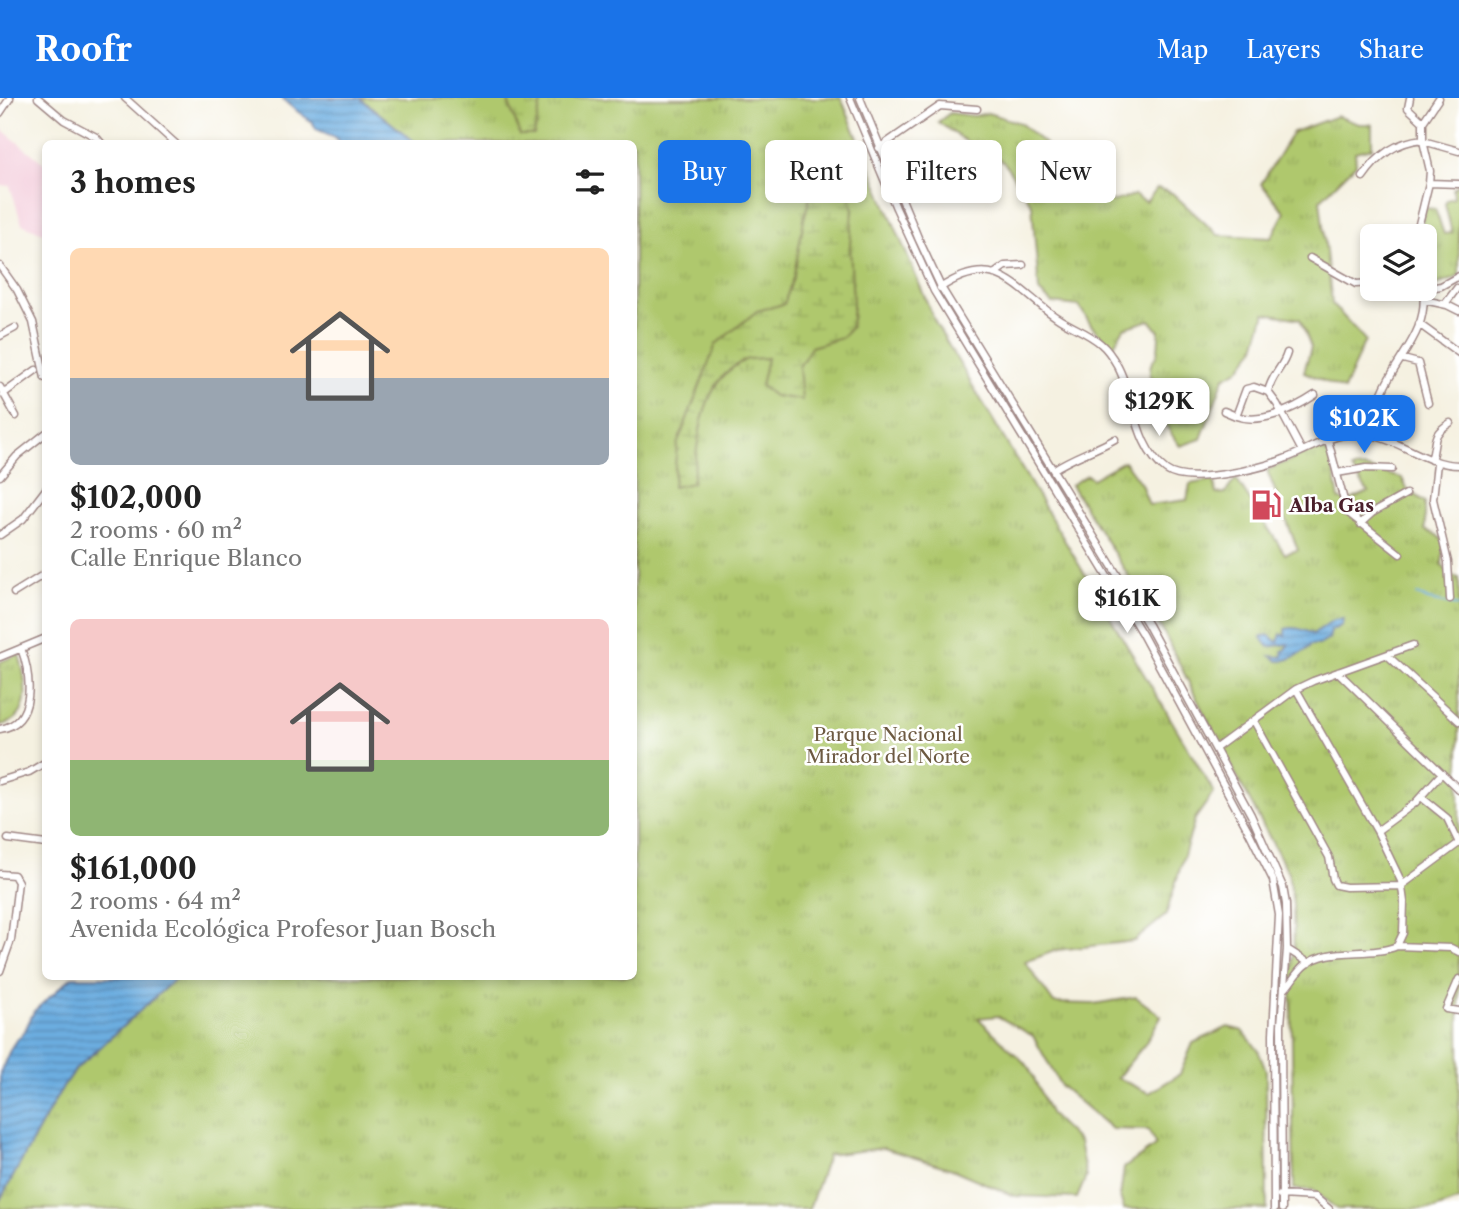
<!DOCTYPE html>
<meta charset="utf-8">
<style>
:root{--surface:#fff;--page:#f6f6f6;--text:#222;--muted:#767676;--accent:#1a73e8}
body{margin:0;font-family:"Libre Caslon Text",serif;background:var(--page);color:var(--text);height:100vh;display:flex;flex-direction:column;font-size:26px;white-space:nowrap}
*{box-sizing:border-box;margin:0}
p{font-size:23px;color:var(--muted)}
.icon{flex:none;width:38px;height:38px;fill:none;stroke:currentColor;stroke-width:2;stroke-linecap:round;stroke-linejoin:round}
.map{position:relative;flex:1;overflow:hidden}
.sheet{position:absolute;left:42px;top:42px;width:595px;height:840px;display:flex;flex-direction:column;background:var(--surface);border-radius:10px;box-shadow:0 4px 10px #0003}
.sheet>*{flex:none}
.hud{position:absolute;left:658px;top:42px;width:665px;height:63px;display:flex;gap:14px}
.tools{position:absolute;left:1360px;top:126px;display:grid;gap:14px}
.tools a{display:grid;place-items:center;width:77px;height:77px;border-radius:10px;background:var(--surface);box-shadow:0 4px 10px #0003;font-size:35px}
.price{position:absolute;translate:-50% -60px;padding:0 16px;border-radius:14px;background:#fff;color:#222;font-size:23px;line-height:46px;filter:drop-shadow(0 2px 4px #0008)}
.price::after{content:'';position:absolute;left:50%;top:42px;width:21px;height:16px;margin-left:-10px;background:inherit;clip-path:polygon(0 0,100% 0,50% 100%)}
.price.selected{background:var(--accent);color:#fff}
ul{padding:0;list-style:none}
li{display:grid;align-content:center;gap:14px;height:371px;padding:0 28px}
li span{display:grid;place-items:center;height:217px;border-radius:10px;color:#555}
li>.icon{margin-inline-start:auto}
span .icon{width:126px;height:126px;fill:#fffc;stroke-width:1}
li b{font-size:30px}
h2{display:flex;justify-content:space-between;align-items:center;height:84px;padding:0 28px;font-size:30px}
.pill{padding:0 24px;border-radius:10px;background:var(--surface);box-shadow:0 4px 10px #0003;font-size:24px;line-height:63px}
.pill.selected{background:var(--accent);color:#fff}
header{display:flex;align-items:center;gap:42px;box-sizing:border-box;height:98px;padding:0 35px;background:var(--accent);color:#fff}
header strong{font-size:33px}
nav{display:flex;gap:38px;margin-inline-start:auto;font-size:24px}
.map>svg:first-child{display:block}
</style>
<header>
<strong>Roofr</strong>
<nav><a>Map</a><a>Layers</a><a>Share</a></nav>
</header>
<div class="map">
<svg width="1459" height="1111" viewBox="0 0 1459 1111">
<defs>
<pattern id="grass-tufts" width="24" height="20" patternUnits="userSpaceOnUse" patternTransform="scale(1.75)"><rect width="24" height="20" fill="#afc86d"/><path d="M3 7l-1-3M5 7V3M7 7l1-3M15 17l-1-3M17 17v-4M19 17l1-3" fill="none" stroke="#98ab5f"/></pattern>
<pattern id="wetland-marsh" width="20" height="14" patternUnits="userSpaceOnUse" patternTransform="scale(1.75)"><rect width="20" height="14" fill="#afc86d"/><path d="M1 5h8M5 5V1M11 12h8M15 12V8" fill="none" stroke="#98ab5f"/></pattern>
<pattern id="water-rules" width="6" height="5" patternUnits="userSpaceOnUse" patternTransform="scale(1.75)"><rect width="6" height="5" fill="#6cade0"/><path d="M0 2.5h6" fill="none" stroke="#5b8cb6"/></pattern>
</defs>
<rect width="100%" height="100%" fill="#fff"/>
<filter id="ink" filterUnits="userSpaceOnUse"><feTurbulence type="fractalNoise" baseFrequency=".0143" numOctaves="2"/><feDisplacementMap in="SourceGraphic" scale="14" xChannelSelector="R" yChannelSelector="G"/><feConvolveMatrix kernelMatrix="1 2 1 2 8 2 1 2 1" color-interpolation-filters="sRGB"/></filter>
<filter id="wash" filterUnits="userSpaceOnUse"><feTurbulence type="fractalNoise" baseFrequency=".00686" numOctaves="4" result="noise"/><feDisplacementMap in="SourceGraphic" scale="28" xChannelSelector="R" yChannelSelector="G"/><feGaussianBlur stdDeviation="1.57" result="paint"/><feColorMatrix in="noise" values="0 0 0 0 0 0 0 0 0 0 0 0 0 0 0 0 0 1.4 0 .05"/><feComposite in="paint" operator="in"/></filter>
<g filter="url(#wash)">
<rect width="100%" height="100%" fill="#f5f1e1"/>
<path fill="#f4cfdd" d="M0,30l45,36v70l-23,-10 -12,-38 -10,-1z"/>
<path fill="url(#grass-tufts)" stroke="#7c744c" stroke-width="2" d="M360,0h481l95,226 278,468 -19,27 -29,96 -32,26 -77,9 -32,12 29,41 39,1 43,-7 25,19 -16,28 -28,34 32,15 31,-19 13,-31 35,-16 15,4 15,19 8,21 1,138h-143l-4,-12 4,-29 32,-23 -8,-15 -36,-1 -51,-43 -28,-50 -36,-20 -19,2 50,48 23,49 28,27 7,35 -9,21 -63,-2 -62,-27 -69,-21 -55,7 -19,54h-809v-9l59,-107 17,-24 101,-92 457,-1v-832l-218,-1z
M950,15l24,3 14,-3 32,10 25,21 31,36 36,22 22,-7 12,7 11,-14 15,5 46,42 53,3 14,-26 -24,-28 32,-52 44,-16 22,8h13v24l-17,4 1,12 -36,36 12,104 33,36 -21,50 -40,-18 7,-25 -11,-28 -35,-6 -11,37 -16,20 -14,8 -23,61 -21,7c-14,-17 -35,-59 -29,-82 2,-4 5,-7 6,-10 2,-7 2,-16 2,-23l-9,-11 -26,8 -12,20 -21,-23 -12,-19 -27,-3 -13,-12 -7,-86 -27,-41 -13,-12 -22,-8 -32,-22z
M1459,86v91l-5,4 -28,9 -2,-52h-6l7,-28 10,1 9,25 8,-1 -7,-29 2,-4 7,-2 -1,-9z
M1322,349c13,11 14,37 17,53h12l17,-8 -16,-23 13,-1 37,10 5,11 18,13v28l12,5 7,7 -2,23 9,11 8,2v622l-24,9h-98l-24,-19 -19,-1 -3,-213 3,-25 -1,-47 -5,-32 -70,-131 -56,-112 -91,-144 16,-10 5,4 32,-18 17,23 8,21 38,-5 3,-16 24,-4 2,14 9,-1 11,-14 49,75 13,-4 -31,-80z
M19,556c7,25 16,66 -19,71v-63z"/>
<path fill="url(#wetland-marsh)" stroke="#7c744c" stroke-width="2" d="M507,0h35l-8,37h-14z
M838,58l9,18 6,36 -3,35 3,59 -2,23 -10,11 -30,9 -12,20 3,33 -28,-4 -13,-10 6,-28c-7,1 -16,0 -22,2 -47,23 -45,79 -53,123l-19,4 4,-42 39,-101 41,-33 27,-7 10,-29 10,-56 12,-45z"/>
<path fill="url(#water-rules)" stroke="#5b6686" stroke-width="2" d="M282,0h78l56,45h-76l-7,-7 -17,-7 -4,-8 -3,-1c-11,-9 -18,-12 -27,-22z
M1343,521l-1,6 -11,6 -2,8 -10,6h-8c-6,8 -23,16 -33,16l-7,-5 12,1 -1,-6 4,-1 2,-6 -19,3 -8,-10 7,-2 10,7 3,-8 4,2v-7c10,-3 19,1 28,5l20,-14z
M72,879h105l-101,92 -17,24 -59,107v-127l11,-25 6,-9 7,-6 10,-22z"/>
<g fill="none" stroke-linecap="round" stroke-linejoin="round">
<path stroke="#6cade0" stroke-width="2" d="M1417,496l11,6 31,6"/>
</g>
</g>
<g filter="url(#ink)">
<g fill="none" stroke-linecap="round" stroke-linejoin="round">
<g stroke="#a08886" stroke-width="9">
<path id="minor" d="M38,0l26,22 32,17 6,7
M125,0l51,46
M850,0l46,110 38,83 208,343 107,198 24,48 6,35 -6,119 1,175
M860,0l59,142 22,47 207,338 103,190 32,72 3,17 1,45 -6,76 1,184
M1410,0l-2,10 15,14
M0,15l10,-15
M1423,43l36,10
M879,50l61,-42 37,3
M1363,79c15,-22 33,-35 60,-38
M1429,85l30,1
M1416,138l13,-53 1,-12 -7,-30v-19l16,-24
M1310,160l46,26 16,-1
M0,168l17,24 16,32 12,56
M994,176l11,-8 18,-1
M940,190c15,-10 36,-20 55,-14 22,7 41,30 61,43 14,10 32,15 45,27 6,5 12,14 16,21 18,32 17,81 49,105 21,16 94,-1 118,-11 20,-7 39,-20 59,-24 46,-9 75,30 116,30
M1424,191l17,-3 18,-10
M1424,202l23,5 12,6
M1445,206l12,-16
M1419,226l40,29
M0,238l15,-8
M1287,255c-4,15 -16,22 -19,39l-14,-5 -8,2 -10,27c25,9 58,-7 79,-21
M1403,261l15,4 10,40
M0,289l16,29
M1268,294l9,12 25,47
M3,296l33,-24
M1380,298l29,10
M1224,313l12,5
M1374,337c6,-13 2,-28 8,-42 15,-37 47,-60 41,-104
M1328,342l19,72 53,42
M1431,362c7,-19 -2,-24 19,-37
M1437,365l-4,36 15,63 2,37
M1053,372c19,-13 41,-19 62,-31
M1337,375l29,-5 26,1
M0,378l17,-20 29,-23
M1360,426l12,-11 34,-19
M0,437l23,-16 23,-30
M14,495l32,-20
M1387,557l72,66
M0,559l46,-19
M1338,574l121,118
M1254,623l75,136 4,22 3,6 10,2 55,-1 58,-43 -12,-25 -26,-21
M0,631c37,-6 31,-54 21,-81
M1216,650l80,-59 17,-8 100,-36
M0,683l29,-9 17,-10
M1377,733l38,-28 27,-30
M8,741l38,5
M0,776l14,1 4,7 -7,58 -11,31
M1397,848l54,2 8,4
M1287,851l22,14
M1459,881l-13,30 13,2
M1286,890c6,-7 11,-16 18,-22 25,-21 65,-8 93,-20l6,-13 1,-31 -3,-21 -24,-50 -81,-142
M1280,1097l35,2 14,12"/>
</g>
<use href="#minor" stroke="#fff" stroke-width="6"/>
</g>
</g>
<defs>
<g id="fuel-bare" transform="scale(2.415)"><path d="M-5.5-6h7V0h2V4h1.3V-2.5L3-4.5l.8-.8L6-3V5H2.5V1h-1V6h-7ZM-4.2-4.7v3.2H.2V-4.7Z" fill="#d1495b" stroke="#fff" stroke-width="2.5" paint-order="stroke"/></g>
</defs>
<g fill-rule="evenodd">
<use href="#fuel-bare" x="1266" y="407"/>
</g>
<g text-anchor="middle" stroke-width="5" stroke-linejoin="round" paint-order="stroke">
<g font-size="19" font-weight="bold" fill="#4a1f2b" stroke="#fff" text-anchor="start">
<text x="1289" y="414">Alba Gas</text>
</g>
<g font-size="19" fill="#6d5a42" stroke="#fff">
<text x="888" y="643">Parque Nacional<tspan x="888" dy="22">Mirador del Norte</tspan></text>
</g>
</g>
</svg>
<div class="tools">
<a><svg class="icon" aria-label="layers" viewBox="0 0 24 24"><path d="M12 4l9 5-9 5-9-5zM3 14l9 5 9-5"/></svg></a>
</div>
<b class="price" style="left:1159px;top:340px">$129K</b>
<b class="price selected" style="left:1364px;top:357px">$102K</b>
<b class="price" style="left:1127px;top:537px">$161K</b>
<div class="hud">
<a class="pill selected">Buy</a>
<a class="pill">Rent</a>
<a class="pill">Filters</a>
<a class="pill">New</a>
</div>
<section class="sheet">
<h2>3 homes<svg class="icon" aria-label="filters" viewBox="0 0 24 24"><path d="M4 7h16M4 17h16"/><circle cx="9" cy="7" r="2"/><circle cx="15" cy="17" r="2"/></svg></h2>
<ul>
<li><span style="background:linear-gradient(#ffd9b3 60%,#9aa5b1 0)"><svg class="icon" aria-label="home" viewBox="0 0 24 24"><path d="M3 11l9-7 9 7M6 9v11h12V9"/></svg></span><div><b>$102,000</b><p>2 rooms · 60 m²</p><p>Calle Enrique Blanco</p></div></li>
<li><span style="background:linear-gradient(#f6c9c9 65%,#8fb573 0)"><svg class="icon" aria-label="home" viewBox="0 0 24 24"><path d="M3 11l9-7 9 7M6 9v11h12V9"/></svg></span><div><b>$161,000</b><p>2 rooms · 64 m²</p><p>Avenida Ecológica Profesor Juan Bosch</p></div></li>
</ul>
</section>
</div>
